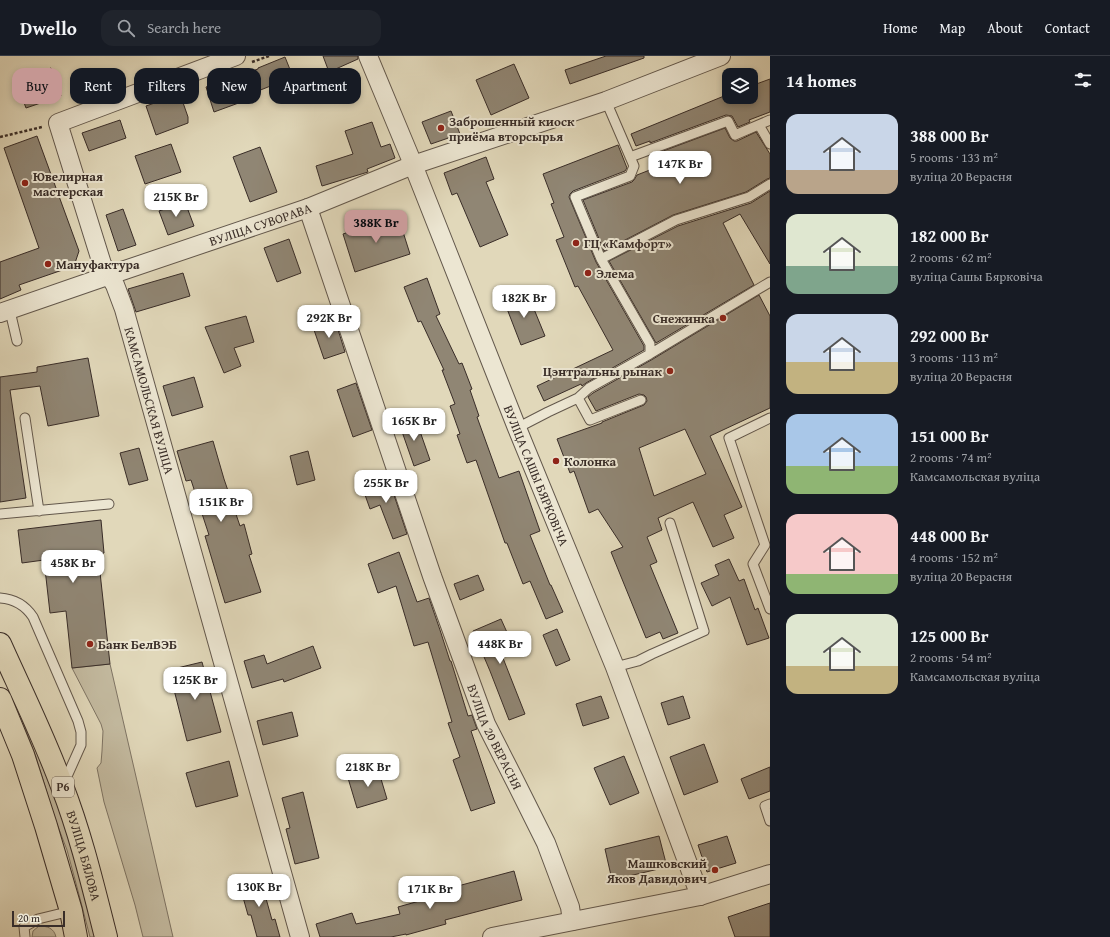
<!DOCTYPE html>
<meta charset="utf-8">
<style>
:root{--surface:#171b24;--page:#20242c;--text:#f1f3f6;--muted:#9ea1a6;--line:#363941;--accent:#c59692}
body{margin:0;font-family:"Gentium Book Plus",serif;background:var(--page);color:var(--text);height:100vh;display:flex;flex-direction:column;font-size:15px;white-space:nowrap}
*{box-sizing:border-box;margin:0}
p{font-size:13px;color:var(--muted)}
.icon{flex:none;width:22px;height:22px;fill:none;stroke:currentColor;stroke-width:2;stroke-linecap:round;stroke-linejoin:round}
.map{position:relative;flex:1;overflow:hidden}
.panel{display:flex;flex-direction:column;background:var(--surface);width:340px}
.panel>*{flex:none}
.banner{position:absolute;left:12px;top:12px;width:380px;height:36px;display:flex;gap:8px}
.fabs{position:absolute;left:722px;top:12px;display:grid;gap:8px}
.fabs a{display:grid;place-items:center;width:36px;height:36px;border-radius:8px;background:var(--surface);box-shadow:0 2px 6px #0003;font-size:20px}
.scale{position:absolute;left:12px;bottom:10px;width:53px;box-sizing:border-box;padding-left:4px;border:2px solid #392d28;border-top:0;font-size:11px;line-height:14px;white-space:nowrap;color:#392d28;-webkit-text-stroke:3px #ece6d2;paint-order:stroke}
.price{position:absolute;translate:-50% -34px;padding:0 9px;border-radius:8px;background:#fff;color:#222;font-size:13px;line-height:26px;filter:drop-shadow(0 1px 2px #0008)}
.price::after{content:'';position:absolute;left:50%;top:24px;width:12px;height:9px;margin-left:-6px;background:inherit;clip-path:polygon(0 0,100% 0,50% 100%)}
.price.selected{background:var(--accent);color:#111}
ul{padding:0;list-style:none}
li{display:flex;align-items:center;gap:12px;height:100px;padding:0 16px}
li span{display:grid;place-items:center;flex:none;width:112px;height:80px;border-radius:12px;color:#555}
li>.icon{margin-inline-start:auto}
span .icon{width:48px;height:48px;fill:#fffc;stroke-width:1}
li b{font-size:17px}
h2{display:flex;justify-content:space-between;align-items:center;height:48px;padding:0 16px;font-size:17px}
.chip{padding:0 14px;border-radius:12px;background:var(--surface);box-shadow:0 2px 6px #0003;font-size:14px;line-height:36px}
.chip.selected{background:var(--accent);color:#111}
header{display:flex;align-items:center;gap:24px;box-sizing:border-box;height:56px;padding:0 20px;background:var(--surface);border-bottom:1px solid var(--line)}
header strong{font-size:19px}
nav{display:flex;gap:22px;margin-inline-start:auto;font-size:14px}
.search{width:280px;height:36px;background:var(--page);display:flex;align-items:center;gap:10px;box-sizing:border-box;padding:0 14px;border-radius:12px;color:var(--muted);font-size:15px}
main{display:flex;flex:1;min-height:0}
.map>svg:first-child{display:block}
</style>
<header>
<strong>Dwello</strong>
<div class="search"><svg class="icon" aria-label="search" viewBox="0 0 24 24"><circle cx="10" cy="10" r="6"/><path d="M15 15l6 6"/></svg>Search here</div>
<nav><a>Home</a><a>Map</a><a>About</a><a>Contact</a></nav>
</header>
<main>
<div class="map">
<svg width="770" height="881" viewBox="0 0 770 881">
<rect width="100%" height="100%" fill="#e1d8ba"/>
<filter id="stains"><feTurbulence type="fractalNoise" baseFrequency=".005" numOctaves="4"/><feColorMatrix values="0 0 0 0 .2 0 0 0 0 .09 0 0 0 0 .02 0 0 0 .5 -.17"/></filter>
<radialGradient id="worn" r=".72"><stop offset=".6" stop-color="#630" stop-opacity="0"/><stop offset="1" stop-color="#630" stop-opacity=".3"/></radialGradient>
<path fill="#c4bba1" stroke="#7e7464" d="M110,608l63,273h-30l-8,-32 -31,-103 -7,-34 4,-5 1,-12 1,-20 -2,-7 -29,-56z
M13,640l29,56 21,64 33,121h-6l-13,-50 -10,-37 -12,-31 -19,-62z
M39,870c8,0 15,2 17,11h-24l1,-6z"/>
<path fill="#908674" stroke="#392d28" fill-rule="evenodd" d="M323,0h35v3l-29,13z
M606,0h38v2l-74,26 -5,-14z
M285,1l8,20 -50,20 1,4 -30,11 -8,-25 52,-18v-1z
M514,8l15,34 -38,17 -15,-35z
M51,12l10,28 -35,12 -10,-27z
M770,23v33l-21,8 1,2 -12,5 -6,-11 -6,-1 -76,28v-2l-14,5 -5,-12 98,-40v3h22v-11z
M180,38l8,23v6l-32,12 -10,-29z
M451,55l9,23 -29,10 -9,-22z
M120,64l6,18 -37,13 -7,-18z
M372,66l9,25 9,-3 5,14 -28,11 1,3 -46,14 -6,-20 37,-12 -8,-23z
M725,72l5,10 4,3h3l19,-9 14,22v24l-3,1 -21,13 -73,23 -69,36 -21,-51 49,-18 2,-2 3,-5 23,-9 -5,-12z
M37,80l42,115 -5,15 -55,19 2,5 -21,9v-37l39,-14 -35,-100z
M171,88l10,28 -36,12 -10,-28z
M618,89l9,23 -2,3 -52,20 -3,3 -1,3 27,65 48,84v4l-58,33 -4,3 -1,-2 -37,17 -7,-15 76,-36 -35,-64 -3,1 -19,-47 8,-3 -13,-33 3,-1 -11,-29z
M260,91l17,45 -27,10 -17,-45z
M486,101l8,22 -8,3 22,53 -28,12 -23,-54 -5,2 -8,-22z
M770,135v73l-30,-50 -17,9 31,62 -98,58 -47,-82 69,-35 73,-23z
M185,146l9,24 -26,9 -9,-24z
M123,153l13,36 -18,6 -12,-36z
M398,160l12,38 -55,18 -12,-38z
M289,183l12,34 -24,9 -13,-34z
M183,217l7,23 -54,16 -8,-23z
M427,222l13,36 -4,2 23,48 3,-1 10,26 -2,1 9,26 -2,1 22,61 20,-7 21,60 -10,4 20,50h1l12,27 -17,7 -16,-38 -7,3 -16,-41h-2l-29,-83 -9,3 -10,-28 3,-1 -10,-28 5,-2 -13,-34h2l-23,-49 -3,1 -14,-35z
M527,236l18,44 -24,9 -17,-44z
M759,239l11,21v92l-60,28 32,71 -18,8 10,23 -21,9 -20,-45 -35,16 4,12 -15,7 10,25 -7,3 28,68 -15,6 -3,-7 -14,6 -35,-86 12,-5 -25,-38 -9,4 -15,-42 -4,2 -13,-34 45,-16v-1l42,-17 3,-4 -1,-4 -2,-2 -5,-1 -43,17 -8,-14 5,-4 60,-34zM685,373l21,45 -52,22 -15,-48z
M246,260l8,26 -20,6 7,18 -17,7 -19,-46z
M335,264l10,32 -21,7 -11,-32z
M88,302l11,58 -51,10 -8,-40 -30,4 16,108 -26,4v-125l37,-5v-5z
M194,321l9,30 -31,9 -9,-30z
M356,327l16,47 -19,7 -16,-47z
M415,361l15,43 -16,6 -15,-43z
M213,385l11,38 16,47 4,-2 8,30 -3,1 12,37 -36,11 -20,-67 4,-1 -18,-55 -5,1 -9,-30z
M139,392l9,32 -19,5 -9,-32z
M308,395l7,29 -18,5 -7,-29z
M386,415l21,63 -14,5 -13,-34 -10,4 -6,-17 13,-4 -5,-12z
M101,464l3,33 -6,1 12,110 -38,4 -6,-57 -16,2 -6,-53 -22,3 -4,-33z
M399,496l18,50 12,-4 11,32 10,31h1l17,55 4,-1 5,14 -6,2 24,72 -24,8 -18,-51 7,-3 -12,-34 4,-1 -24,-80 -14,4 -18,-60 -18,7 -10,-29z
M729,503l10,22 5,-2 11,31 3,-2 11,30 -22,7 -17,-48 -18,9 -11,-23 18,-8 -4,-10z
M478,519l6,15 -24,10 -6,-16z
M501,563l13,29 -13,5 24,61 -16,6 -19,-49 -17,-40z
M557,573l13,31 -14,6 -13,-31z
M313,590l8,22 -37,14 -1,-3 -31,9 -8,-27 20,-6 3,9z
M202,606l19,70 -34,9 -18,-71z
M601,640l8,22 -26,8 -7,-22z
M683,640l7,22 -22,7 -7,-22z
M292,656l6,24 -35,9 -6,-24z
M704,688l14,38 -34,13 -14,-38z
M624,700l15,37 -29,12 -16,-37z
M229,705l9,35 -42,11 -10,-34z
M770,711v24l-21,8 -8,-20z
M378,713l9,30 -30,9 -9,-30z
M303,736l16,66 -24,6 -9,-35 4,-1 -8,-30z
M659,780l8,31 -55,13 -7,-31z
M727,780l9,27 -29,9 -9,-27z
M514,815l8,29 -77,20 1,4 -40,11v-1l-15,3h-71l-4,-13 36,-11 4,11 44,-10 -2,-7 57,-16 -1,-4z
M260,821l12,43 3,-1 5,18h-23l-6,-22h-3l-9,-32z
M770,847v34h-35l-7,-20z"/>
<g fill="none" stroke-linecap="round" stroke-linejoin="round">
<g stroke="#63584c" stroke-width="11">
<path id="lane" d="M759,69l11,19
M630,101l98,-36 7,14 35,-15
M601,203l75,-39 73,-23 21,-13
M10,255l7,30
M650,298l120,-72
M578,342l11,-10 61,-34v-10l-49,-85 -26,-62 55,-21 4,-10 -28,-65
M25,362l14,93
M770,362l-41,20 36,107 -12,19 17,45
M517,372l31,-16 30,-14 12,22 51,-20
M0,458l109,-10
M0,542c15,1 25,7 33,19l45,104 3,11v13l-17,38
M615,611l23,-6 14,-7 52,-23 -34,-108
M770,748l-5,2 5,15
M25,881l-1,-10 14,-8 33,-8"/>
</g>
<g stroke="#63584c" stroke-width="20">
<g id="street">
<path id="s1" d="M236,0l-178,67 44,141 13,21 9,24 176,628"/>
<path id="s2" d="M368,0l42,101 107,271 98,239 85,229"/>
<path id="s3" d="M308,152l124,368 54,148 29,57 31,62 24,64 2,14"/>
<path id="s4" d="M0,257l110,-38 198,-67 105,-43 193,-64 115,-45"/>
<path d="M492,881l208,-41 70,-22"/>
</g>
</g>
<g stroke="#392d28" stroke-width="24">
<g id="primary">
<path id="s5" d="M0,588c21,47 44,93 62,142 19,49 31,100 44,151"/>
<path d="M0,643l23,56 23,71 25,85 5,26"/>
</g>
</g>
<path stroke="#392d28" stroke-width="2.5" stroke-dasharray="3 2" stroke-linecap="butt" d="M252,6l17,-6
M0,81l42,-10"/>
<use href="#lane" stroke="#ece6d2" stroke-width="9"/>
<use href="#street" stroke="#ece6d2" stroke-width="18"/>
<use href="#primary" stroke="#e1d8ba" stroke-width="22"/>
</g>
<g fill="#8f2418" stroke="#ece6d2" stroke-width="1.5">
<circle cx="441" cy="72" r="4"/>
<circle cx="25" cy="127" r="4"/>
<circle cx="576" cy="187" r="4"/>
<circle cx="48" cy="208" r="4"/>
<circle cx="588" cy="217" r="4"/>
<circle cx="723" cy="262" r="4"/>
<circle cx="670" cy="315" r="4"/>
<circle cx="556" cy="405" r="4"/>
<circle cx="90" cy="588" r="4"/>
<circle cx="715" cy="814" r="4"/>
</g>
<g text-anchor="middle" stroke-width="4" stroke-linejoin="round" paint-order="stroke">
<rect fill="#ece6d2" stroke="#6f645b" stroke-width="1" x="52" y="721" width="22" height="20" rx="3"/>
<g font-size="12" font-weight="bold" fill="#392d28">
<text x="63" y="735">Р6</text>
</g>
<g font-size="13" font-weight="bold" fill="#392d28" stroke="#ece6d2" text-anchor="start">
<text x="449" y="70">Заброшенный киоск<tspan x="449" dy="15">приёма вторсырья</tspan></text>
<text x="33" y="125">Ювелирная<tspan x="33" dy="15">мастерская</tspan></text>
<text x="584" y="192">ГЦ «Камфорт»</text>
<text x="56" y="213">Мануфактура</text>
<text x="596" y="222">Элема</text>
<text x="715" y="267" text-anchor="end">Снежинка</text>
<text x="662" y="320" text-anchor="end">Цэнтральны рынак</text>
<text x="564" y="410">Колонка</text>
<text x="98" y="593">Банк БелВЭБ</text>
<text x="707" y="812" text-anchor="end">Машковский<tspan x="707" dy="15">Яков Давидович</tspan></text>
</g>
<g font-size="13" fill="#392d28" stroke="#ece6d2">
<text dy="5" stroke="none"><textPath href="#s4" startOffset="275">ВУЛІЦА СУВОРАВА</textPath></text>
<text dy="5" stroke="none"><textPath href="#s1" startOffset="483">КАМСАМОЛЬСКАЯ ВУЛІЦА</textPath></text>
<text dy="5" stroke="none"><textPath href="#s2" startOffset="452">ВУЛІЦА САШЫ БЯРКОВІЧА</textPath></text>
<text dy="5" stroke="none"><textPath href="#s3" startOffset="561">ВУЛІЦА 20 ВЕРАСНЯ</textPath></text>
<text dy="5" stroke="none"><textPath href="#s5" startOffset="228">ВУЛІЦА БЯЛОВА</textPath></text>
</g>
</g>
<rect width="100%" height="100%" filter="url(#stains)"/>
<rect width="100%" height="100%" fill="url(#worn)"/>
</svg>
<div class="fabs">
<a><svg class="icon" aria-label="layers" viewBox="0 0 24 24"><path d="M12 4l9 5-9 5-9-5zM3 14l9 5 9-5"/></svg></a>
</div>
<div class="scale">20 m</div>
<b class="price" style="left:680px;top:129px">147K Br</b>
<b class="price" style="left:176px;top:162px">215K Br</b>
<b class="price selected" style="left:376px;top:188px">388K Br</b>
<b class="price" style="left:524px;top:263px">182K Br</b>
<b class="price" style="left:329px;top:283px">292K Br</b>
<b class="price" style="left:414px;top:386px">165K Br</b>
<b class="price" style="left:386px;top:448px">255K Br</b>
<b class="price" style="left:221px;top:467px">151K Br</b>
<b class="price" style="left:73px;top:528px">458K Br</b>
<b class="price" style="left:500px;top:609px">448K Br</b>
<b class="price" style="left:195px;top:645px">125K Br</b>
<b class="price" style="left:368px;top:732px">218K Br</b>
<b class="price" style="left:259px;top:852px">130K Br</b>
<b class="price" style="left:430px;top:854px">171K Br</b>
<div class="banner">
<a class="chip selected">Buy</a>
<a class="chip">Rent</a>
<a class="chip">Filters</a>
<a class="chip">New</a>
<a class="chip">Apartment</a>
</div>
</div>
<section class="panel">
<h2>14 homes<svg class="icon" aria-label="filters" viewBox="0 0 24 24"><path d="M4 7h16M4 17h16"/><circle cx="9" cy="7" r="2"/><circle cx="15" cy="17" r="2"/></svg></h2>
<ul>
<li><span style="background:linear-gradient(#c9d6e8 70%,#b9a48a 0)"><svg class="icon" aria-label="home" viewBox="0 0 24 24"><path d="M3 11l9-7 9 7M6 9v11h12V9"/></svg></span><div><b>388 000 Br</b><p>5 rooms · 133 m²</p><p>вуліца 20 Верасня</p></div></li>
<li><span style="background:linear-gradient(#dfe7d0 65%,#7fa58c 0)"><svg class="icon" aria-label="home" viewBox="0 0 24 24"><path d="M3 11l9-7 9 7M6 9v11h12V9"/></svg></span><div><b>182 000 Br</b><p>2 rooms · 62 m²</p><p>вуліца Сашы Бярковіча</p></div></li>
<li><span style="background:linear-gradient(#c9d6e8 60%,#c2b280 0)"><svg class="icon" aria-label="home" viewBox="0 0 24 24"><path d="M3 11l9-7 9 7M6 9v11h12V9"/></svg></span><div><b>292 000 Br</b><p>3 rooms · 113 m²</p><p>вуліца 20 Верасня</p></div></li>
<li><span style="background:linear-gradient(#a9c7e8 65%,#8fb573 0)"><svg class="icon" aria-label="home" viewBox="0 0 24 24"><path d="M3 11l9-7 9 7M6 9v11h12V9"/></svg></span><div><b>151 000 Br</b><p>2 rooms · 74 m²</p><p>Камсамольская вуліца</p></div></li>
<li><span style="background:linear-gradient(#f6c9c9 75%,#8fb573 0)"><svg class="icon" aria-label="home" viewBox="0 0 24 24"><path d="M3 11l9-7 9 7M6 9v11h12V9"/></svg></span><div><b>448 000 Br</b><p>4 rooms · 152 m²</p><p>вуліца 20 Верасня</p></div></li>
<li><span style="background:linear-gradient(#dfe7d0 65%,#c2b280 0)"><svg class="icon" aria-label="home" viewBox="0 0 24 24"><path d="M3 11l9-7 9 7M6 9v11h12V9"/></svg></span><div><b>125 000 Br</b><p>2 rooms · 54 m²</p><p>Камсамольская вуліца</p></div></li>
</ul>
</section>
</main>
